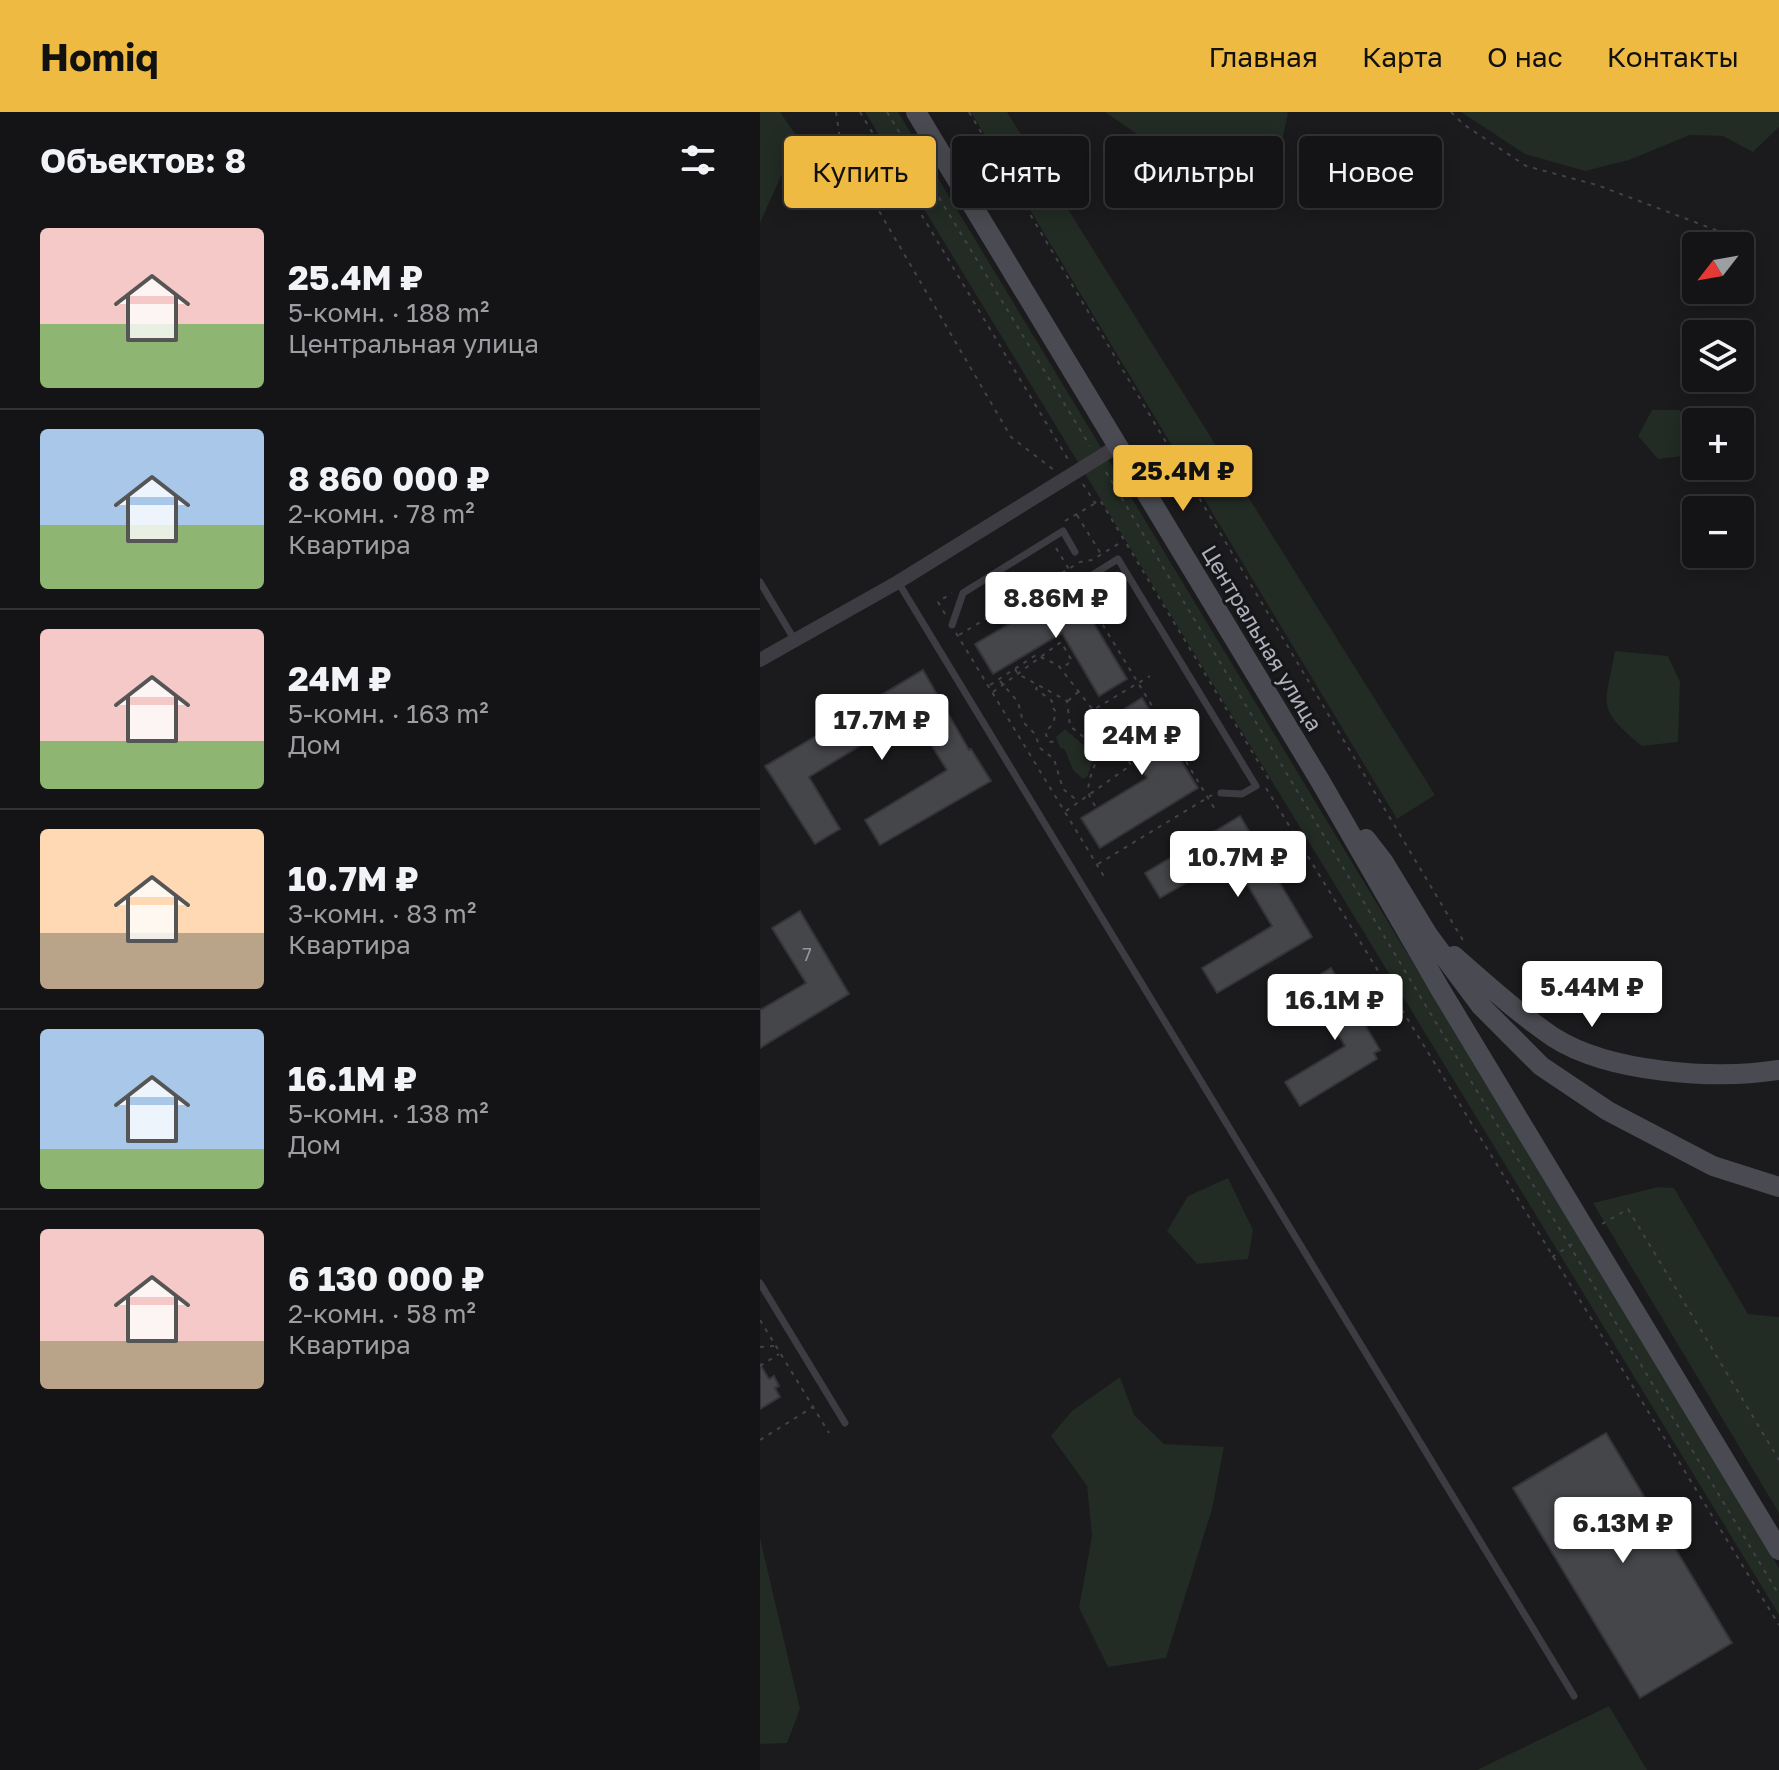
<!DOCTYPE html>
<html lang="ru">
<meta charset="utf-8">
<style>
:root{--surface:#141416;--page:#1d1d1f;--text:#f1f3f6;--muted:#9d9ea1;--line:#333335;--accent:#eeba41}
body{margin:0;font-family:"Golos Text",sans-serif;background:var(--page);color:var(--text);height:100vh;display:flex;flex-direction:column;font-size:30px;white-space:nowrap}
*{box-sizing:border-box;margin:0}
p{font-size:26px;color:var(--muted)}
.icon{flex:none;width:44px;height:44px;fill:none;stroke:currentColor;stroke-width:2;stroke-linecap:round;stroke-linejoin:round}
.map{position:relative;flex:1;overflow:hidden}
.drawer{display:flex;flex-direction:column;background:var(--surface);width:760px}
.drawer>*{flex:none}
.guide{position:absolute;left:24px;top:24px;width:760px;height:72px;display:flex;gap:16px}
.needle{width:52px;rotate:239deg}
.buttons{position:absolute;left:922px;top:120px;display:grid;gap:16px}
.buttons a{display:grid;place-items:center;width:72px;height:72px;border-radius:8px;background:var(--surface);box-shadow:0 4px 20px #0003,0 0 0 2px var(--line);font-size:40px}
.price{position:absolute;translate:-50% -68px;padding:0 18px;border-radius:8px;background:#fff;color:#222;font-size:26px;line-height:52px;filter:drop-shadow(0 2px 4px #0008)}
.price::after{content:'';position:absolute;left:50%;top:48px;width:24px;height:18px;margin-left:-12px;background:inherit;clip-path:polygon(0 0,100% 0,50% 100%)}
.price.active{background:var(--accent);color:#111}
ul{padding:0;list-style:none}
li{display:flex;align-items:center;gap:24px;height:200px;padding:0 40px}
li+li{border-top:2px solid var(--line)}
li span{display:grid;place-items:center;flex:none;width:224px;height:160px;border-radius:8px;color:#555}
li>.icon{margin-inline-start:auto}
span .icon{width:96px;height:96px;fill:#fffc;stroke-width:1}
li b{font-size:34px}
h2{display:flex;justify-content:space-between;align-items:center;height:96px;padding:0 40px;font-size:34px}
.chip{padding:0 28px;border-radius:8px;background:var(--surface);box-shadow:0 4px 20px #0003,0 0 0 2px var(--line);font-size:28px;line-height:72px}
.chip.active{background:var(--accent);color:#111}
header{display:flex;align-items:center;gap:48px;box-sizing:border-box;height:112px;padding:0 40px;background:var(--accent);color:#111}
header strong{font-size:38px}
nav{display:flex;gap:44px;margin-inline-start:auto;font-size:28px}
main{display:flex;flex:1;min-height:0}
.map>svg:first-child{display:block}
</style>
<header>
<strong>Homiq</strong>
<nav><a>Главная</a><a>Карта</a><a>О нас</a><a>Контакты</a></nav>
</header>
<main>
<section class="drawer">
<h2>Объектов: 8<svg class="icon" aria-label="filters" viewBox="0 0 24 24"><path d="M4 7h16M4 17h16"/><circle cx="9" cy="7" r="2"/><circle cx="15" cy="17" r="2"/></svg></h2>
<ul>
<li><span style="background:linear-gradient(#f6c9c9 60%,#8fb573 0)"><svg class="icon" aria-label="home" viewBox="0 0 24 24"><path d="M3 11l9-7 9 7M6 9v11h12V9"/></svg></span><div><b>25.4M ₽</b><p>5-комн. · 188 m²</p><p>Центральная улица</p></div></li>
<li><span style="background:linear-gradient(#a9c7e8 60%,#8fb573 0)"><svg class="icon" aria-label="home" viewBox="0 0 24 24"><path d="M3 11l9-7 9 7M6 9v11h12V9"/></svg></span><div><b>8 860 000 ₽</b><p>2-комн. · 78 m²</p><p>Квартира</p></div></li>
<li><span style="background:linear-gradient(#f6c9c9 70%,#8fb573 0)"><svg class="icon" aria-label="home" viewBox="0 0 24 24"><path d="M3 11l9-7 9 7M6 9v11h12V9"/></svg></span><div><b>24M ₽</b><p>5-комн. · 163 m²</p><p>Дом</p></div></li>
<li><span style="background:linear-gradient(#ffd9b3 65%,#b9a48a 0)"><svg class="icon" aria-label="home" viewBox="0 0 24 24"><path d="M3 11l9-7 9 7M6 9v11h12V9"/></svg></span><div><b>10.7M ₽</b><p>3-комн. · 83 m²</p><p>Квартира</p></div></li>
<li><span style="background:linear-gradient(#a9c7e8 75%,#8fb573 0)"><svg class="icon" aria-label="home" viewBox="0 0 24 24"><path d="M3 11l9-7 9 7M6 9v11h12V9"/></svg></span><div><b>16.1M ₽</b><p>5-комн. · 138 m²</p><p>Дом</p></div></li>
<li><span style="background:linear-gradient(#f6c9c9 70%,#b9a48a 0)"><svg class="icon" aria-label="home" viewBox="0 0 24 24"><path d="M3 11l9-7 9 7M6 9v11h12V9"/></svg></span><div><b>6 130 000 ₽</b><p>2-комн. · 58 m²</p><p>Квартира</p></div></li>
</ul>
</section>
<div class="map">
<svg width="1019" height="1658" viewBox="0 0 1019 1658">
<rect width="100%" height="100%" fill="#1b1a1d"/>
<path fill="#222b24" d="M0,0h20l18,26 -38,85z
M105,0h33l881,1456v47z
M211,0h36l428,683 -38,24z
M345,0h182l1,2 -12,52 -37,22 -92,-47z
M701,0h318v15l-26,25 -30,-16 -33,-1 -61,25 -44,11 -60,-17z
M892,298h27l12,12 -9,34 -24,3 -20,-23z
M855,539l53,5 12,26 -2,60 -36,4c-47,-38 -37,-40 -27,-95z
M305,617l30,26 -8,22 -4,2 -10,-9 -8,-20 -5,-2 -4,-11z
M468,1066l25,52 -5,29 -51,5 -30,-33 21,-35z
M898,1075l16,1 74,126 31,3v196l-186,-310z
M360,1265l14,38 30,29 60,3 -12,62 -46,149 -58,9 -29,-59 13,-72 -5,-50 -36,-50 21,-25z
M0,1426l40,171 -13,34 -27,1z
M849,1594l38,64h-170z"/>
<path fill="#45464a" stroke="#353539" stroke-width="2" d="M312,475l55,92 -28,17 -37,-63 -69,41 -18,-30z
M163,558l46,80 2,-1 20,32 -111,64 -15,-25 82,-50 -35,-56 -103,63 31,52 -25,15 -50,-78 109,-64 -1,-2z
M382,586l56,90 -98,60 -19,-30 66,-40 -37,-60z
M480,704l72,121 -95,56 -15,-25 70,-42 -41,-69 -71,41 -15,-25z
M40,799l49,83 -89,54v-38l46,-27 -34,-55z
M571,856l49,82 -6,3 3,6 -77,47 -15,-24 60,-36 -38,-64z
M0,1252l9,15 5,-3 5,10 -4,2 5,9 -20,12z
M846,1321l126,210 -92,55 -127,-210z"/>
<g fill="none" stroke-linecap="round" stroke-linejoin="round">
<path stroke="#424349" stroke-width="2" stroke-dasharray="4 6" stroke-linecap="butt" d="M76,0l5,34 170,291 43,33
M100,0l209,349
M127,0l203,334
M209,0l495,830
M691,0l12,12 63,42 71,19 124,47 22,-2
M346,360l673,1123
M323,372l12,19 5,-3 168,278 -4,2
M317,403l24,39
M305,409l29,-17
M296,436l160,263
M185,502l-7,-12 14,-9
M196,521l149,245
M199,523l121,-73 12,-2 31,-19
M255,557l3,5 49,27 3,25 31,25
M240,569l18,21 5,20 12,12 5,14 14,11 9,30 16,13
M230,573l46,-30 22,10 35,45 57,-34
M277,575l-1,2 16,12 -1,4 5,7 -3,12 -8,8 4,10 8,-1
M233,580l68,-50 11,19 -10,7
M308,589l10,-9
M506,676l513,837
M335,694c-2,-4 -5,-7 -6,-12 -4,-13 12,-46 22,-54
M306,699l65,-46 -37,-54
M338,752l114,-69
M842,1112l26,-15 151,251
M792,1145l22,-14
M0,1208l69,113
M0,1235l14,-1
M0,1254l19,-12
M0,1328l53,-33"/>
<path stroke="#3c3c42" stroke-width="7" d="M329,465l29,-18 138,227 -14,8 -21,-1
M0,470l34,57
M138,470l676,1114
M192,513l11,-32 100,-62 12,21
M0,1171l85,140"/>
<path stroke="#3c3c42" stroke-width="14" d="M0,548l138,-78 218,-135"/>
<path stroke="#4a4b52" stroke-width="20" d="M156,0l403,667 121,210 339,561
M606,727l17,22 45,74 53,71 60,60 67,45 105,55 66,21
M694,844c32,28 64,57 99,81 56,36 162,43 226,33"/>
</g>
<g text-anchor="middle" stroke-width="6" stroke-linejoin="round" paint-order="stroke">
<g font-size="18" fill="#9396a0">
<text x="47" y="849">7</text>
</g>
<g font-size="22" fill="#adb1bc" stroke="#161518">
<text transform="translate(502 526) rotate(59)" y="8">Центральная улица</text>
</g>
</g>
</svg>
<div class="buttons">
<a><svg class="needle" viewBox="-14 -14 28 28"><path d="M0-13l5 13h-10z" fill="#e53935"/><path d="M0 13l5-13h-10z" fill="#9d9ea1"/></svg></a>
<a><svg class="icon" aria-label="layers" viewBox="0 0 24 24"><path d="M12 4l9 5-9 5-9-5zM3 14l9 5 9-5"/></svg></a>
<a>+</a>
<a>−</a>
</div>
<b class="price active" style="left:423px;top:401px">25.4M ₽</b>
<b class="price" style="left:296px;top:528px">8.86M ₽</b>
<b class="price" style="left:122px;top:650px">17.7M ₽</b>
<b class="price" style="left:382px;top:665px">24M ₽</b>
<b class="price" style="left:478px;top:787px">10.7M ₽</b>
<b class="price" style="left:832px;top:917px">5.44M ₽</b>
<b class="price" style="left:575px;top:930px">16.1M ₽</b>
<b class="price" style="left:863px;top:1453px">6.13M ₽</b>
<div class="guide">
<a class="chip active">Купить</a>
<a class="chip">Снять</a>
<a class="chip">Фильтры</a>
<a class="chip">Новое</a>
</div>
</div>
</main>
